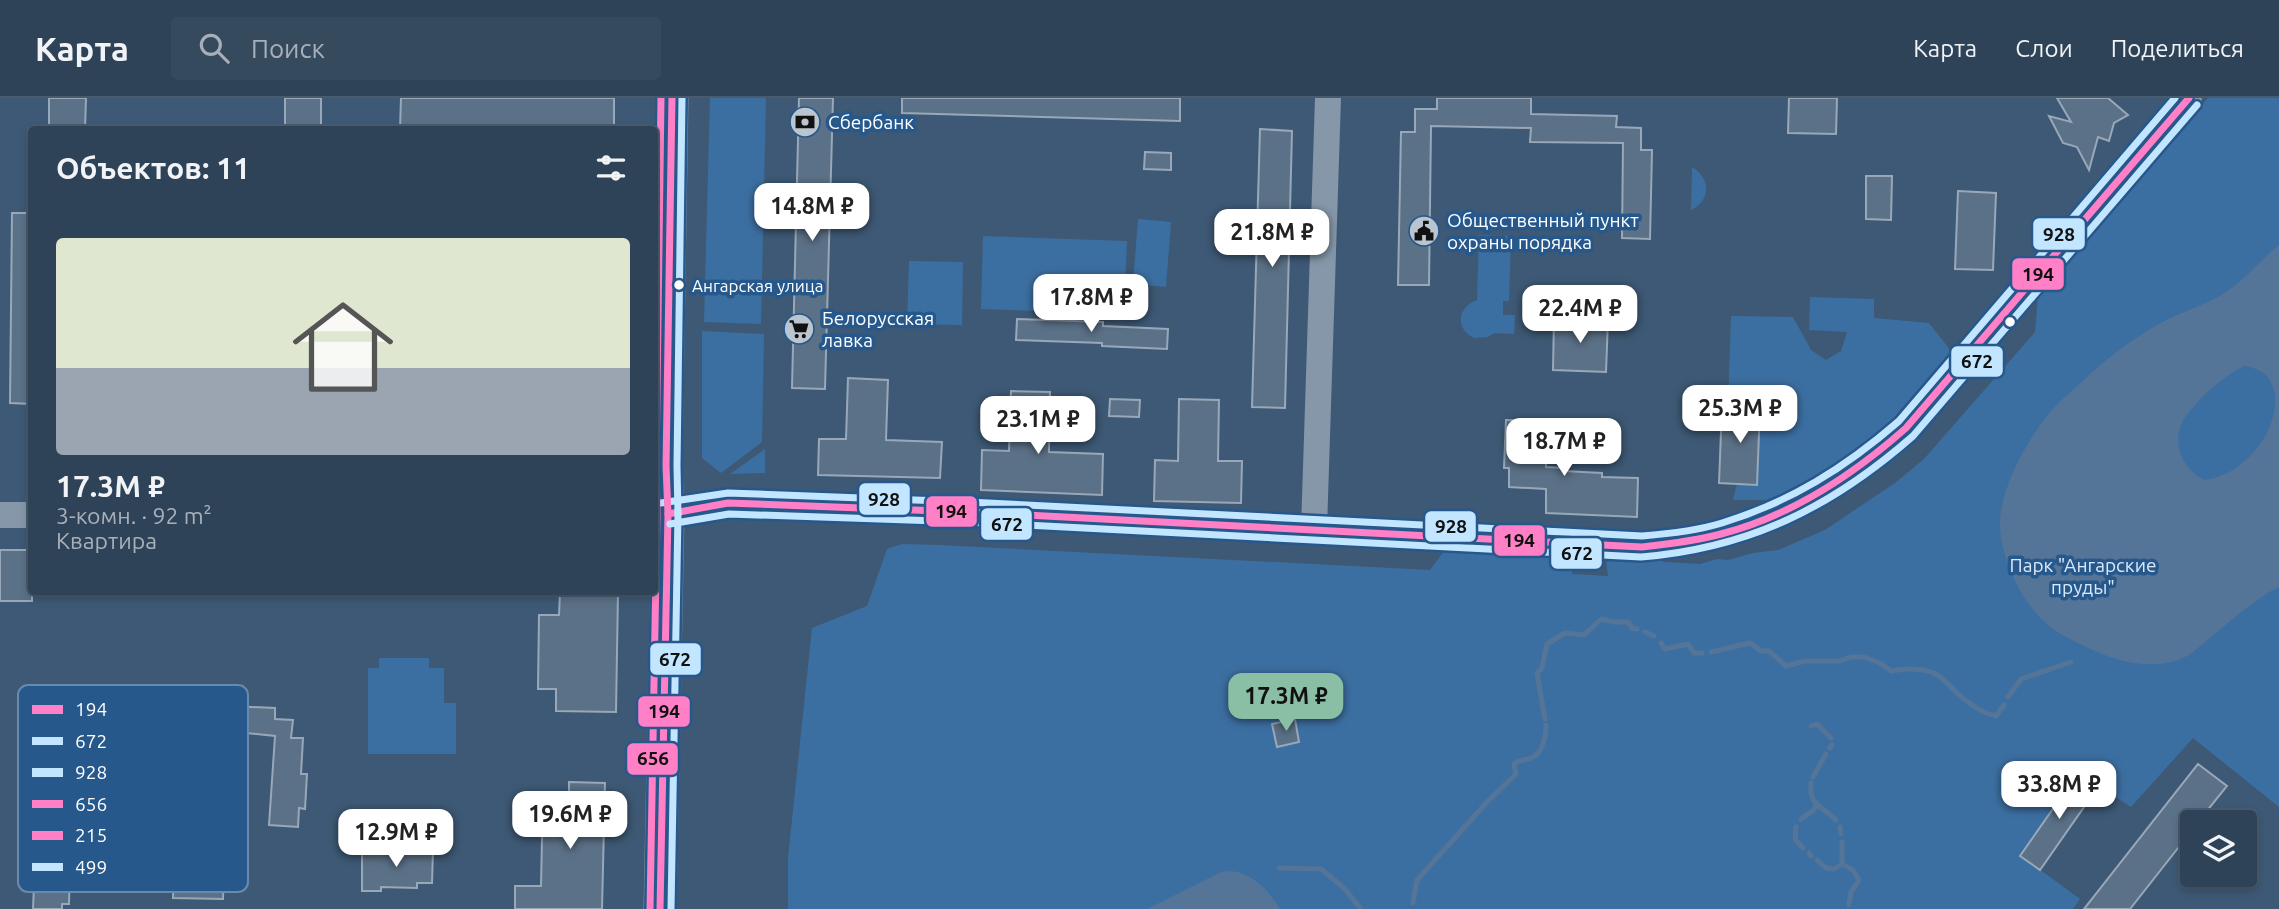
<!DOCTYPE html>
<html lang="ru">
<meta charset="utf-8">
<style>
:root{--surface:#2e4358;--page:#364a5e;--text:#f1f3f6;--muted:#a7b0ba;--line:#495c6e;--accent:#8abfa5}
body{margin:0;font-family:Ubuntu,sans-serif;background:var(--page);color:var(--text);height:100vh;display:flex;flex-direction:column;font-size:26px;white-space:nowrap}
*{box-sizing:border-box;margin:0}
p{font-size:23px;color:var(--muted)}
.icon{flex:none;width:38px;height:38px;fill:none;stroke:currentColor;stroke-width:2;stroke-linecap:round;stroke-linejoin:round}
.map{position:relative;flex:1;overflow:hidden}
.side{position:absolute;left:28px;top:28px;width:630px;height:469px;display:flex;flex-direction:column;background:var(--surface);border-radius:7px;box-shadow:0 4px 10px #0003,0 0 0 2px var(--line)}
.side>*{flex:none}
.controls{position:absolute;left:2180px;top:712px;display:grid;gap:14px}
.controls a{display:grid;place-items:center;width:77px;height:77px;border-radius:7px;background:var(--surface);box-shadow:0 4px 10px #0003,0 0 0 2px var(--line);font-size:35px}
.price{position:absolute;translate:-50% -60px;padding:0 16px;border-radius:14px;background:#fff;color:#222;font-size:23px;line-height:46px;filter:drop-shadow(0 2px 4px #0008)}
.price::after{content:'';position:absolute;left:50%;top:42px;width:21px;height:16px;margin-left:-10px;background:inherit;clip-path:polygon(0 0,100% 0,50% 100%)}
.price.on{background:var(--accent);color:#111}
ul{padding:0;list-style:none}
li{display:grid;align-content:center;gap:14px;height:371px;padding:0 28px}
li span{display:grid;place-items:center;height:217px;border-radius:7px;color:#555}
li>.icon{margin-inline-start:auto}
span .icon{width:126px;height:126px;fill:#fffc;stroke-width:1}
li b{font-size:30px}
h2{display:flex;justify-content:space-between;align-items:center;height:84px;padding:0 28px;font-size:30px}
header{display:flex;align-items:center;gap:42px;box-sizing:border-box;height:98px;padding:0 35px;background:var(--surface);border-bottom:2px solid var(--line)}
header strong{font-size:33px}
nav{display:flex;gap:38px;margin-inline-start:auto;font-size:24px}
.search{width:490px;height:63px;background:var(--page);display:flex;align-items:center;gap:18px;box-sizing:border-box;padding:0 24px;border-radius:7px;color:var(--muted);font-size:26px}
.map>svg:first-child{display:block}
</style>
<header>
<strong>Карта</strong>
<div class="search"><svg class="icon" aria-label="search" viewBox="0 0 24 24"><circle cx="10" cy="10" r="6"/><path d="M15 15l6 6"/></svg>Поиск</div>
<nav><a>Карта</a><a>Слои</a><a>Поделиться</a></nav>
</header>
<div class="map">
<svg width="2279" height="811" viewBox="0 0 2279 811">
<rect width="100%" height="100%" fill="#3e5975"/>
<path fill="#3c6fa1" d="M710,0h56l-5,226 -57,-2z
M2208,0h71v709l-86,-69 -62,69 -54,-34 -57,82 60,44 -7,10h-1285v-51l24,-230 55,-22 20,-57 15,-5 36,1 492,25 15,-20 115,5 12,14v5l36,2 -2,-18h45l13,4 36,2 17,-5 11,1 25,-7 25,-3 47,-20 70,-47 29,-24 111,-127 3,-35z
M1692,69c19,11 19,34 -1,43z
M1138,121l33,3 -5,65 -33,-3z
M1479,137l32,1 -2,65h-6v14h12l-1,19 -20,-1 -6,4 -14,1c-19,-9 -17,-31 3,-38z
M983,138l144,5 -3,73 -143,-5z
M909,163l54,1 -1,63 -55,-1z
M1810,199l64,2v19l55,5 22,28 -63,74 -78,57 -43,18h-34l4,-16h20l3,-77 -32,-1 3,-90 62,1 18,33 15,10 15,-9 6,-19 -38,-2z
M702,233l62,3 -2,108 -41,31 -19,-15z
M765,351v24l-35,1z
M379,560h50v10h15v35h12v51h-88v-86h11z"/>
<path fill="#557598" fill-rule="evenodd" d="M2279,147v342c-20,9 -50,35 -68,50 -12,10 -24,22 -40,25 -30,7 -60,-3 -87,-16 -9,-5 -19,-9 -28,-15 -31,-20 -57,-73 -56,-109 1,-36 28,-83 50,-110 7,-8 15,-15 23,-22 27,-26 55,-49 88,-67 23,-13 50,-19 71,-35 17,-13 31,-30 47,-43zM2245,268c17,3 26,10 30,27 4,40 -31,82 -70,87 -20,-8 -33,-34 -24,-55 8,-19 45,-52 64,-59z
M1231,773c22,2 38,20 49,38h-133l74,-37z"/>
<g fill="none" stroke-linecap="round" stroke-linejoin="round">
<path stroke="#557598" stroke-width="5" d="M1645,534l9,4
M1661,545l4,6 23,-5 6,9h8
M1711,554l39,-9 11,8h8l17,15 19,-5h35l11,-4h13l16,6 11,8c11,-2 28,-3 40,1 10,3 19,14 26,21 11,10 25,20 39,23l8,-11
M2008,599l13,-18 50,-17
M1545,621l-8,-46 5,-5 5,-24 18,-11 19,2 17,-16 13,3h14l4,6 5,1
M1811,628l6,-2 14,14
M1830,650l2,-3
M1813,679l13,-23
M1811,685c-2,23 11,23 25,37
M1801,721l13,-9 2,-5
M1796,729l-1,12 8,9
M1840,729l1,7
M1809,755l2,3
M1817,762l9,8 8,1 8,-5
M1842,766l11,6 6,10 -8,12 -2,13
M1842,766v-22
M1279,770l42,1 23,19 17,21
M1413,805l4,-23 71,-79 28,-27 -2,-10c6,-5 10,-3 17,-6 12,-5 15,-21 15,-33"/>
</g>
<path fill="#5b7187" stroke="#99a8b8" stroke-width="2" d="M49,0h37l-1,32h-36z
M285,0h36v32h-36z
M401,0h213v32h-214z
M799,0h34l-8,291 -33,-1z
M902,0h278v23l-278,-8z
M1437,0h94v16l86,2 -1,11 25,1v22h11l-2,89 -28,-1 1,-95 -93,-1 1,-14 -100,-2 -2,159h-31l3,-153h14v-23h22z
M1789,0h48l-1,36 -48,-1z
M2057,0h51l20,17 -14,8 -5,18 -11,-4 -9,33 -12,-23 -14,-4 -14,-27 22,6z
M1260,31l32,2 -7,277 -33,-1z
M1145,54l26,1v17l-27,-1z
M1866,78h26l-1,44 -25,-1z
M1958,93l38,2 -3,77 -38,-1z
M12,115h20v191l-22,-1z
M1017,221l86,3v4l65,3 -1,20 -65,-3v-3l-86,-3z
M1554,221l54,1 -2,52 -53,-2z
M848,280l40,2 -2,60 56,2 -2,36 -122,-3 1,-36h27z
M1011,293l39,1 -1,60 54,2 -1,41 -121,-5 1,-40 27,1z
M1110,301l30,1 -1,17 -30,-1z
M1179,301l40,1 -1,61h24l-1,42 -87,-2 1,-41 23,1z
M1722,308l38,1 -3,78 -38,-2z
M1506,322l32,1v9h5v11h4l-1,26 18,1v3l38,2v4l36,1 -1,39 -91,-4v-24l-37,-2v-19h-5z
M0,452h32v51h-32z
M560,494h58l-2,120 -60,-1v-22h-18l1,-74h20z
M78,599h137v6h15v3l45,2v11l18,1 -2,18h12l-2,36h6l-2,35 -6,-1 -1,19 -29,-2 6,-89 -29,-3 -171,-2v10h-6v30h5v34l-6,-1v19h-31l1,-92h17l1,-17h22z
M1295,621l4,23 -22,5 -5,-23z
M2198,666l29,22 -29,36h-5v7l-63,80h-46z
M2078,675l20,14 -58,83 -20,-14z
M569,684l36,1 -3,126h-87v-23h26l2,-94h26z
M209,732l16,1 -2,68 -50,-1 1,-36 35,1z
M362,751l71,1 -1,33h-15v5l-36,-1v4h-19z
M35,762l35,1 -1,43h-7v5h-29z"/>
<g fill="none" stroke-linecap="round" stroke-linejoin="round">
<path stroke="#8597a9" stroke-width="26" d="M0,417h32
M654,417l74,-12 239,9 675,35 37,-4 44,-9 46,-17 39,-18 33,-19 39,-29 26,-23 24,-27 259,-303
M1314,431l14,-431"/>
<path stroke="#8495a7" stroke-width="33" d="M660,811l8,-395 -2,-48 6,-368"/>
<g stroke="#27588c" stroke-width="12">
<path id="bus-1" d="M668,416l60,-11 239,9 675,35c27,-3 53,-6 79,-13 70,-18 132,-59 185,-106l283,-330
M660,811l8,-395"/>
</g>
<g stroke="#27588c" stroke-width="12">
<path id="bus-2" d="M670,426l59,-10 238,8 674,35c109,-9 191,-50 272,-121l284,-331
M671,811l7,-395"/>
</g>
<g stroke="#27588c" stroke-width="12">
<path id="bus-3" d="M654,406l74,-11 240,9 674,34c26,-2 54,-5 80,-13 68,-21 123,-55 177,-102l276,-323"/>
</g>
<g stroke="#27588c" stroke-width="12">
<path id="bus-4" d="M650,811l7,-395 -1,-48 5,-368"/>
</g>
<g stroke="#27588c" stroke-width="12">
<path id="bus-5" d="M668,416l-2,-48 6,-368"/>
</g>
<g stroke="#27588c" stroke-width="12">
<path id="bus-6" d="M678,416l-1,-48 5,-368"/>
</g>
<use href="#bus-1" stroke="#ff80c6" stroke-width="7"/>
<use href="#bus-2" stroke="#c2e6ff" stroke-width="7"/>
<use href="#bus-3" stroke="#c2e6ff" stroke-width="7"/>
<use href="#bus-4" stroke="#ff80c6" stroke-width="7"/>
<use href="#bus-5" stroke="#ff80c6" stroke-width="7"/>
<use href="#bus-6" stroke="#c2e6ff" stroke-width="7"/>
</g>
<defs>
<g id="bank-disc" transform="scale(1.575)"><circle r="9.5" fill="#bbc5cf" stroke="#27588c"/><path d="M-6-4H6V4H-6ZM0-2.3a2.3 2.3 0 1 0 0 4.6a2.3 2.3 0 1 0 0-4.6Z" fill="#111"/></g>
<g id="civic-disc" transform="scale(1.575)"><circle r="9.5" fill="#bbc5cf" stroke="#27588c"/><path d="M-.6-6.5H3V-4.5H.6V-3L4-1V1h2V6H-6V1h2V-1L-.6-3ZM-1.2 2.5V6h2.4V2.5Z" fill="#111"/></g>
<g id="supermarket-disc" transform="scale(1.575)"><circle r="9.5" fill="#bbc5cf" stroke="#27588c"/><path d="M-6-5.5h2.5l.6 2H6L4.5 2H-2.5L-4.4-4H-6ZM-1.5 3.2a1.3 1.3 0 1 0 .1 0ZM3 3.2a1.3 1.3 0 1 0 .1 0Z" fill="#111"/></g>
</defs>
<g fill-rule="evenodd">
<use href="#bank-disc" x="805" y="24"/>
<use href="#civic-disc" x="1424" y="133"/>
<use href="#supermarket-disc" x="799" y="231"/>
</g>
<g fill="#fff" stroke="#27588c" stroke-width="2.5">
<circle cx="679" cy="187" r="6"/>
<circle cx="2010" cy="224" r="6"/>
</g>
<g text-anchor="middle" stroke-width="7" stroke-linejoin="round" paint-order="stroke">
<g font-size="17" fill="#fff" stroke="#27588c" text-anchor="start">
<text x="692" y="194">Ангарская улица</text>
</g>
<g font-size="19" fill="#fff" stroke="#27588c" text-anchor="start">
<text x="828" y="31">Сбербанк</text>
<text x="1447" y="129">Общественный пункт<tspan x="1447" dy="22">охраны порядка</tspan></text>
<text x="822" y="227">Белорусская<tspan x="822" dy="22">лавка</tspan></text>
</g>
<g font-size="19" fill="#dae9f8" stroke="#27588c">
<text x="2083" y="474">Парк "Ангарские<tspan x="2083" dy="22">пруды"</tspan></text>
</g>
</g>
<rect x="18" y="587" width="230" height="207" rx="10" fill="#27588c" stroke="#688aae" stroke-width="2"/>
<rect x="32" y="607" width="31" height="9" fill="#ff80c6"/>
<rect x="32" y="639" width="31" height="8" fill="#c2e6ff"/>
<rect x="32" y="670" width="31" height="9" fill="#c2e6ff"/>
<rect x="32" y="702" width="31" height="8" fill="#ff80c6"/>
<rect x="32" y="733" width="31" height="9" fill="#ff80c6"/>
<rect x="32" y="765" width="31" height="8" fill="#c2e6ff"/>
<g font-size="19" fill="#fff">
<text x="75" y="618">194</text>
<text x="75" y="650">672</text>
<text x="75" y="681">928</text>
<text x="75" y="713">656</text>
<text x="75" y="744">215</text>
<text x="75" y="776">499</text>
</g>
<g stroke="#27588c" stroke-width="2.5">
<rect x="2032" y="119" width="54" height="34" rx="7" fill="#c2e6ff"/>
<rect x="2011" y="159" width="54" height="34" rx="7" fill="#ff80c6"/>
<rect x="1950" y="247" width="54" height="33" rx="7" fill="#c2e6ff"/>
<rect x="858" y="384" width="53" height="34" rx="7" fill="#c2e6ff"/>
<rect x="925" y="397" width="53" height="33" rx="7" fill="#ff80c6"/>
<rect x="980" y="409" width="53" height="34" rx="7" fill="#c2e6ff"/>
<rect x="1424" y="412" width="53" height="33" rx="7" fill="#c2e6ff"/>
<rect x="1493" y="426" width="53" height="33" rx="7" fill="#ff80c6"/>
<rect x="1550" y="439" width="53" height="33" rx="7" fill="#c2e6ff"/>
<rect x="649" y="544" width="53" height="34" rx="7" fill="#c2e6ff"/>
<rect x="637" y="597" width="54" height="33" rx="7" fill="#ff80c6"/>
<rect x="626" y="644" width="53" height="34" rx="7" fill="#ff80c6"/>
</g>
<g font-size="19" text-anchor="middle" font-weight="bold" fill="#111">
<text x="2059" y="143">928</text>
<text x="2038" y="183">194</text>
<text x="1977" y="270">672</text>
<text x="884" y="408">928</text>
<text x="951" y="420">194</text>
<text x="1007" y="433">672</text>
<text x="1451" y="435">928</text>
<text x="1519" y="449">194</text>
<text x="1577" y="462">672</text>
<text x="675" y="568">672</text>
<text x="664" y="620">194</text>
<text x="653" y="667">656</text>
</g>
</svg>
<div class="controls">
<a><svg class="icon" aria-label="layers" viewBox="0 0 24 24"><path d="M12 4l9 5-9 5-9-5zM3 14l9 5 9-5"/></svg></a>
</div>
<b class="price" style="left:812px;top:145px">14.8M ₽</b>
<b class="price" style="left:1272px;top:171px">21.8M ₽</b>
<b class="price" style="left:1091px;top:236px">17.8M ₽</b>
<b class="price" style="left:1580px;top:247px">22.4M ₽</b>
<b class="price" style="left:1740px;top:347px">25.3M ₽</b>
<b class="price" style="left:1038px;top:358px">23.1M ₽</b>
<b class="price" style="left:1564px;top:380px">18.7M ₽</b>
<b class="price on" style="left:1286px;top:635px">17.3M ₽</b>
<b class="price" style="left:2059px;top:723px">33.8M ₽</b>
<b class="price" style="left:570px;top:753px">19.6M ₽</b>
<b class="price" style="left:396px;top:771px">12.9M ₽</b>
<section class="side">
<h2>Объектов: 11<svg class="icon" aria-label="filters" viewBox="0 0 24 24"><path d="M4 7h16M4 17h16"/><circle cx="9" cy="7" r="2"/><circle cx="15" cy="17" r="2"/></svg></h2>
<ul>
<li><span style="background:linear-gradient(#dfe7d0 60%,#9aa5b1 0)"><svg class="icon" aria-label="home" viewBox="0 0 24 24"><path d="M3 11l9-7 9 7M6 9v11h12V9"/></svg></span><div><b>17.3M ₽</b><p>3-комн. · 92 m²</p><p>Квартира</p></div></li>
</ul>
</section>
</div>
